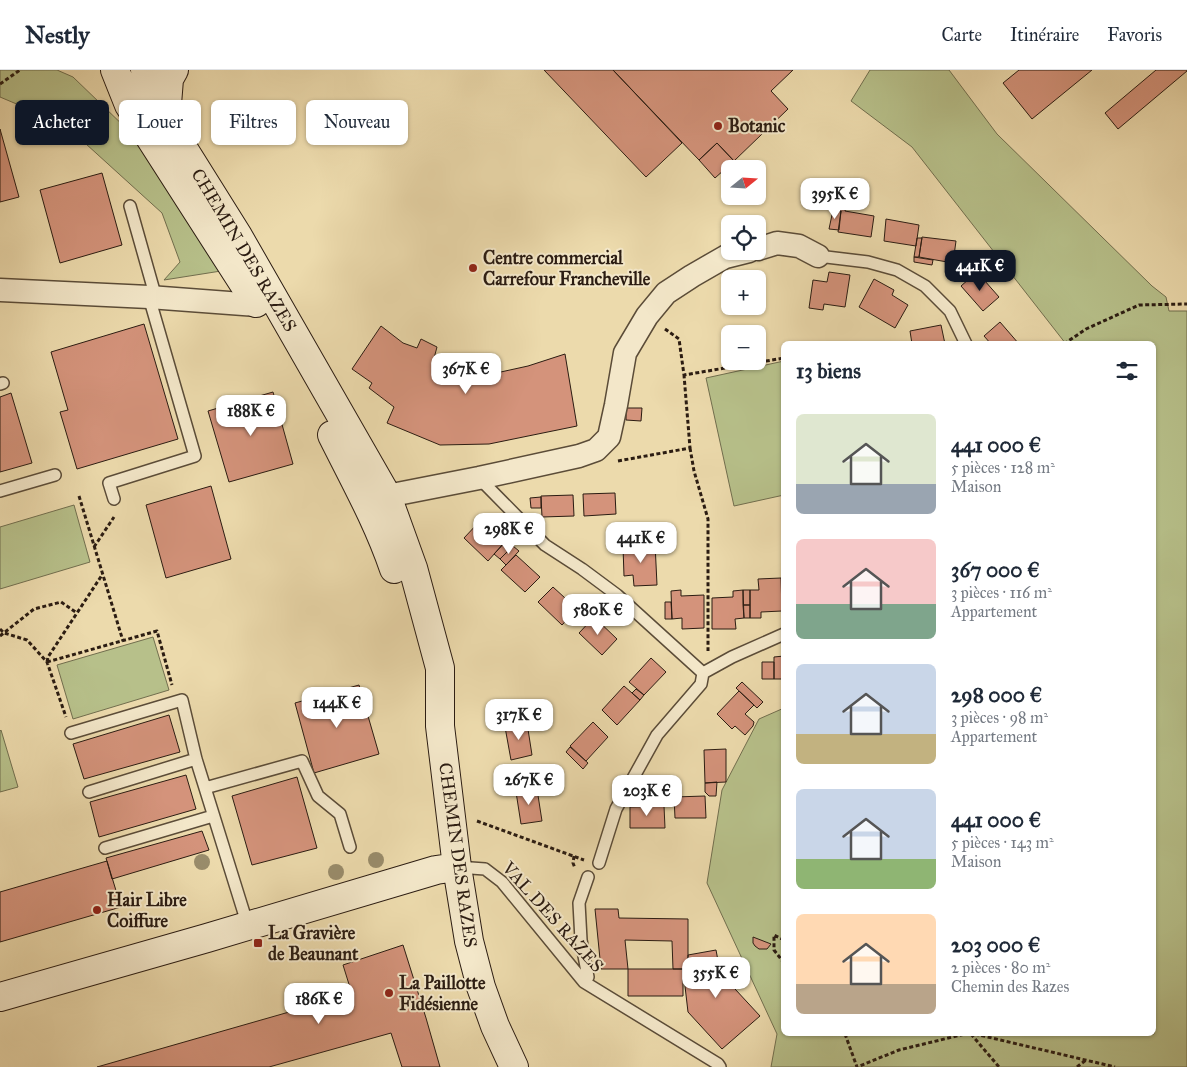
<!DOCTYPE html>
<html lang="fr">
<meta charset="utf-8">
<style>
:root{--surface:#fff;--page:#f2f2f3;--text:#1f2937;--muted:#747a83;--line:#e0e1e3;--accent:#111827}
body{margin:0;font-family:"IM FELL Great Primer",serif;background:var(--page);color:var(--text);height:100vh;display:flex;flex-direction:column;font-size:19px;white-space:nowrap}
*{box-sizing:border-box;margin:0}
p{font-size:16px;color:var(--muted)}
.icon{flex:none;width:28px;height:28px;fill:none;stroke:currentColor;stroke-width:2;stroke-linecap:round;stroke-linejoin:round}
.map{position:relative;flex:1;overflow:hidden}
.sheet{position:absolute;left:781px;top:271px;width:375px;height:695px;display:flex;flex-direction:column;background:var(--surface);border-radius:8px;box-shadow:0 1px 4px #0004}
.sheet>*{flex:none}
.top-card{position:absolute;left:15px;top:30px;width:475px;height:45px;display:flex;gap:10px}
.needle{width:32px;rotate:72deg}
.tools{position:absolute;left:721px;top:90px;display:grid;gap:10px}
.tools a{display:grid;place-items:center;width:45px;height:45px;border-radius:8px;background:var(--surface);box-shadow:0 1px 4px #0004;font-size:25px}
.price{position:absolute;translate:-50% -42px;padding:0 11px;border-radius:10px;background:#fff;color:#222;font-size:16px;line-height:32px;filter:drop-shadow(0 1px 2px #0008)}
.price::after{content:'';position:absolute;left:50%;top:30px;width:15px;height:11px;margin-left:-8px;background:inherit;clip-path:polygon(0 0,100% 0,50% 100%)}
.price.on{background:var(--accent);color:#fff}
ul{padding:0;list-style:none}
li{display:flex;align-items:center;gap:15px;height:125px;padding:0 15px}
li span{display:grid;place-items:center;flex:none;width:140px;height:100px;border-radius:8px;color:#555}
li>.icon{margin-inline-start:auto}
span .icon{width:60px;height:60px;fill:#fffc;stroke-width:1}
li b{font-size:21px}
h2{display:flex;justify-content:space-between;align-items:center;height:60px;padding:0 15px;font-size:21px}
.tag{padding:0 18px;border-radius:8px;background:var(--surface);box-shadow:0 1px 4px #0004;font-size:18px;line-height:45px}
.tag.on{background:var(--accent);color:#fff}
header{display:flex;align-items:center;gap:30px;box-sizing:border-box;height:70px;padding:0 25px;background:var(--surface);border-bottom:1px solid var(--line)}
header strong{font-size:24px}
nav{display:flex;gap:28px;margin-inline-start:auto;font-size:18px}
.map>svg:first-child{display:block}
</style>
<header>
<strong>Nestly</strong>
<nav><a>Carte</a><a>Itinéraire</a><a>Favoris</a></nav>
</header>
<div class="map">
<svg width="1187" height="997" viewBox="0 0 1187 997">
<rect width="100%" height="100%" fill="#ecdaac"/>
<filter id="stains"><feTurbulence type="fractalNoise" baseFrequency=".004" numOctaves="4"/><feColorMatrix values="0 0 0 0 .2 0 0 0 0 .09 0 0 0 0 .02 0 0 0 .5 -.17"/></filter>
<radialGradient id="worn" r=".72"><stop offset=".6" stop-color="#630" stop-opacity="0"/><stop offset="1" stop-color="#630" stop-opacity=".3"/></radialGradient>
<path fill="#b7c08a" stroke="#716e4e" d="M0,0h57l16,7 56,54 92,140 -57,9 16,-18 -18,-49 -98,-89 -64,-27z
M870,0h79l48,64 155,152 14,11 3,14h18v756h-416l6,-33 -70,-151 15,-93 37,-71 25,-11v326h370v-690h-88l-154,-197 -61,-46z
M784,291v134l-50,11 -28,-128z
M74,435l16,57 -90,27v-62z
M153,567l16,53 -96,29 -16,-54z
M1,660l17,57 -18,5v-61z"/>
<path fill="#d4937b" stroke="#2b1c12" d="M544,0h69l69,73 -36,34z
M613,0h180l-22,21 17,18 -54,52 -17,-18 -18,17z
M1019,0h73l-60,49 -29,-36z
M1156,0h31v1l-69,58 -13,-16z
M0,59l19,68 -19,5z
M717,73l17,18 -19,17 -16,-18z
M102,103l20,72 -62,18 -20,-73z
M841,130l6,1 -2,10 29,5 -3,21 -33,-5 3,-21 -8,-1 1,-7z
M833,140l8,1 -2,19 -10,-1z
M886,149l33,6 -3,21 -32,-5z
M922,167l34,4 -3,22 -34,-6z
M917,168h5l-3,19h-5z
M914,187l19,3 -1,5 -18,-3z
M829,202l21,3 -5,32 -21,-3 -1,6 -14,-2 4,-28 14,2z
M977,202l22,25 -16,14 -22,-25z
M874,209l20,11 -2,5 16,10 -13,23 -36,-21z
M1000,252l19,22h-28l-7,-8z
M144,254l34,115 -101,30 -17,-57 8,-2 -17,-58z
M941,255l4,19h-33l-2,-13z
M381,256l22,17 14,5 4,-9 16,8 -4,15 34,11 2,6 59,-13 37,-12 12,72 -88,18 -49,1 -53,-22 7,-16 -25,-19 3,-5 -20,-14z
M273,322l20,72 -64,18 -21,-71z
M11,323l21,70 -32,9v-75z
M626,338h16l-1,13 -15,-1z
M211,416l20,73 -65,19 -20,-73z
M615,423l1,21 -32,2 -1,-22z
M573,425l1,21 -32,1 -1,-21z
M541,427v11h-10l-1,-10z
M479,452l24,22 -15,17 -24,-23z
M507,470l6,6 -13,13 -6,-5z
M655,473l2,42 -23,1 -1,-11 -9,1 -1,-29h10v-3z
M513,476l6,5 -13,14 -6,-6z
M516,485l24,22 -15,15 -24,-22z
M781,508l1,33 -21,1v6h-11v-28h9l-1,-11z
M553,517l24,22 -15,16 -24,-23z
M681,520v6l23,-1v33l-22,1v-11l-10,1 -1,-28z
M743,520h7v15h-7z
M743,520l1,28 -9,1 1,10h-24v-31l21,-1v-6z
M665,532h6l1,17h-7z
M581,534l6,6 -8,9 -6,-6z
M743,535h7v13h-6z
M587,540l7,7 -8,8 -7,-6z
M594,547l23,22 -15,16 -23,-22z
M784,586v23h-10v-22z
M651,588l15,14 -22,23 -15,-13z
M762,592h12v17h-12z
M742,612l21,20 -6,6 -21,-20z
M359,615l20,69 -65,19 -19,-70z
M624,616l16,14 -23,25 -15,-15z
M636,619l8,6 -4,5 -8,-7z
M739,621l15,14 -9,9 9,8 -1,4 -8,9 -10,-9 -3,3 -15,-15z
M169,645l11,37 -96,27 -11,-35z
M593,652l15,15 -22,24 -16,-15z
M527,653l5,32 -21,5 -6,-33z
M570,677l18,16 -5,6 -17,-17z
M726,679v33l-21,1 -1,-33z
M186,705l10,34 -97,28 -9,-35z
M297,707l20,71 -65,17 -20,-69z
M717,712l-1,14h-7l-4,-4v-9z
M537,719l5,32 -21,3 -5,-32z
M705,726l1,22h-31l-1,-21z
M664,736l1,22h-35v-21z
M202,761l7,19 -97,29 -6,-21z
M107,791l14,46 -121,35v-50z
M595,839h23l1,9 69,1v50h-15l-1,-28 -47,-1 3,29h-27z
M753,867l18,7 -4,5h-8l-4,-3 -2,-3z
M403,875l23,73 14,49h-38l-11,-34 -122,34h-172l255,-73 -9,-29z
M716,880l3,16 12,-2 4,25 25,27 -38,33 -34,-37 -5,-43h5v-14z
M628,899h55v27h-55z"/>
<g fill="none" stroke-linecap="round" stroke-linejoin="round">
<g stroke="#5b4c38" stroke-width="14">
<path id="lane" d="M130,136l26,92
M818,186l50,6 29,8 28,16 25,25 16,33
M0,314l3,-1
M479,408l66,67 37,24 35,26 86,78
M0,421l55,-16
M114,429l-5,-16 86,-27 -46,-159
M71,663l111,-33 14,59 52,167
M205,718l97,-27 16,35 22,18 10,33
M89,722l107,-33
M105,778l108,-32
M599,793l17,-54 41,-74 44,-51 2,-11 29,-16 52,-23
M457,797l28,2 17,13 82,100 134,82 2,3
M584,912l4,-5 -7,-37 -2,-37 9,-26"/>
</g>
<g stroke="#5b4c38" stroke-width="25">
<path id="street" d="M758,179l19,-6 22,3 19,10
M0,220l149,7 108,8
M387,426l92,-18 100,-22 17,-6 13,-13 7,-32 9,-52 22,-37 19,-23 26,-17 33,-19 24,-6"/>
</g>
<g stroke="#2b1c12" stroke-width="30">
<path id="secondary" d="M115,0l14,35 127,198
M145,0l2,6 19,45 72,115 149,260 26,72 27,100v58l17,141 12,74 12,46 14,39 19,41
M166,47l3,-38 5,-9
M332,365c22,44 46,87 62,134
M0,927l207,-59 229,-68 21,-3"/>
</g>
<path stroke="#2b1c12" stroke-width="3" stroke-dasharray="4 2.5" stroke-linecap="butt" d="M0,14l20,-14
M665,259l14,10 5,36 100,-17
M1064,274l22,-15 53,-24 48,-1
M690,378l4,23 14,48v132
M618,391l72,-13 -6,-73
M79,426l44,145
M94,477l20,-30
M0,559l4,4 23,7 20,22 19,55
M0,566l34,-27 27,-7 16,11
M47,592l110,-31 15,54
M47,592l1,-5 54,-82
M477,751l107,39
M574,786l-1,7 2,5
M784,870l-10,-5v15l10,13
M845,964l12,33 42,-17 66,-16
M971,964l28,33
M975,964l140,33
M1077,997l9,-7"/>
<use href="#lane" stroke="#f3e7c9" stroke-width="11"/>
<use href="#street" stroke="#f3e7c9" stroke-width="22"/>
<use href="#secondary" stroke="#f3e7c9" stroke-width="28"/>
</g>
<g fill="#998c6b">
<circle cx="376" cy="790" r="8"/>
<circle cx="202" cy="792" r="8"/>
<circle cx="336" cy="802" r="8"/>
</g>
<g fill="#8f2418" stroke="#f3e7c9" stroke-width="2">
<circle cx="718" cy="56" r="5"/>
<circle cx="473" cy="198" r="5"/>
<circle cx="97" cy="840" r="5"/>
<rect x="253" y="868" width="10" height="10" rx="2.5"/>
<circle cx="389" cy="923" r="5"/>
</g>
<g text-anchor="middle" stroke-width="4" stroke-linejoin="round" paint-order="stroke">
<g font-size="18" font-weight="bold" fill="#2b1c12" stroke="#f3e7c9" text-anchor="start">
<text x="728" y="62">Botanic</text>
<text x="483" y="194">Centre commercial<tspan x="483" dy="21">Carrefour Francheville</tspan></text>
<text x="107" y="836">Hair Libre<tspan x="107" dy="21">Coiffure</tspan></text>
<text x="268" y="869">La Gravière<tspan x="268" dy="21">de Beaunant</tspan></text>
<text x="399" y="919">La Paillotte<tspan x="399" dy="21">Fidésienne</tspan></text>
</g>
<g font-size="18" fill="#2b1c12" stroke="#f3e7c9">
<text transform="translate(244 180) rotate(59)" y="6">CHEMIN DES RAZES</text>
<text transform="translate(458 785) rotate(82)" y="6">CHEMIN DES RAZES</text>
<text transform="translate(553 847) rotate(48)" y="6">VAL DES RAZES</text>
</g>
</g>
<rect width="100%" height="100%" filter="url(#stains)"/>
<rect width="100%" height="100%" fill="url(#worn)"/>
</svg>
<div class="tools">
<a><svg class="needle" viewBox="-14 -14 28 28"><path d="M0-13l5 13h-10z" fill="#e53935"/><path d="M0 13l5-13h-10z" fill="#747a83"/></svg></a>
<a><svg class="icon" aria-label="locate" viewBox="0 0 24 24"><circle cx="12" cy="12" r="6"/><path d="M12 2v4M12 18v4M2 12h4M18 12h4"/></svg></a>
<a>+</a>
<a>−</a>
</div>
<b class="price" style="left:835px;top:150px">395K €</b>
<b class="price on" style="left:980px;top:222px">441K €</b>
<b class="price" style="left:466px;top:325px">367K €</b>
<b class="price" style="left:251px;top:367px">188K €</b>
<b class="price" style="left:509px;top:485px">298K €</b>
<b class="price" style="left:641px;top:494px">441K €</b>
<b class="price" style="left:598px;top:566px">580K €</b>
<b class="price" style="left:337px;top:659px">144K €</b>
<b class="price" style="left:519px;top:671px">317K €</b>
<b class="price" style="left:529px;top:736px">267K €</b>
<b class="price" style="left:647px;top:747px">203K €</b>
<b class="price" style="left:716px;top:929px">355K €</b>
<b class="price" style="left:319px;top:955px">186K €</b>
<div class="top-card">
<a class="tag on">Acheter</a>
<a class="tag">Louer</a>
<a class="tag">Filtres</a>
<a class="tag">Nouveau</a>
</div>
<section class="sheet">
<h2>13 biens<svg class="icon" aria-label="filters" viewBox="0 0 24 24"><path d="M4 7h16M4 17h16"/><circle cx="9" cy="7" r="2"/><circle cx="15" cy="17" r="2"/></svg></h2>
<ul>
<li><span style="background:linear-gradient(#dfe7d0 70%,#9aa5b1 0)"><svg class="icon" aria-label="home" viewBox="0 0 24 24"><path d="M3 11l9-7 9 7M6 9v11h12V9"/></svg></span><div><b>441 000 €</b><p>5 pièces · 128 m²</p><p>Maison</p></div></li>
<li><span style="background:linear-gradient(#f6c9c9 65%,#7fa58c 0)"><svg class="icon" aria-label="home" viewBox="0 0 24 24"><path d="M3 11l9-7 9 7M6 9v11h12V9"/></svg></span><div><b>367 000 €</b><p>3 pièces · 116 m²</p><p>Appartement</p></div></li>
<li><span style="background:linear-gradient(#c9d6e8 70%,#c2b280 0)"><svg class="icon" aria-label="home" viewBox="0 0 24 24"><path d="M3 11l9-7 9 7M6 9v11h12V9"/></svg></span><div><b>298 000 €</b><p>3 pièces · 98 m²</p><p>Appartement</p></div></li>
<li><span style="background:linear-gradient(#c9d6e8 70%,#8fb573 0)"><svg class="icon" aria-label="home" viewBox="0 0 24 24"><path d="M3 11l9-7 9 7M6 9v11h12V9"/></svg></span><div><b>441 000 €</b><p>5 pièces · 143 m²</p><p>Maison</p></div></li>
<li><span style="background:linear-gradient(#ffd9b3 70%,#b9a48a 0)"><svg class="icon" aria-label="home" viewBox="0 0 24 24"><path d="M3 11l9-7 9 7M6 9v11h12V9"/></svg></span><div><b>203 000 €</b><p>2 pièces · 80 m²</p><p>Chemin des Razes</p></div></li>
</ul>
</section>
</div>
